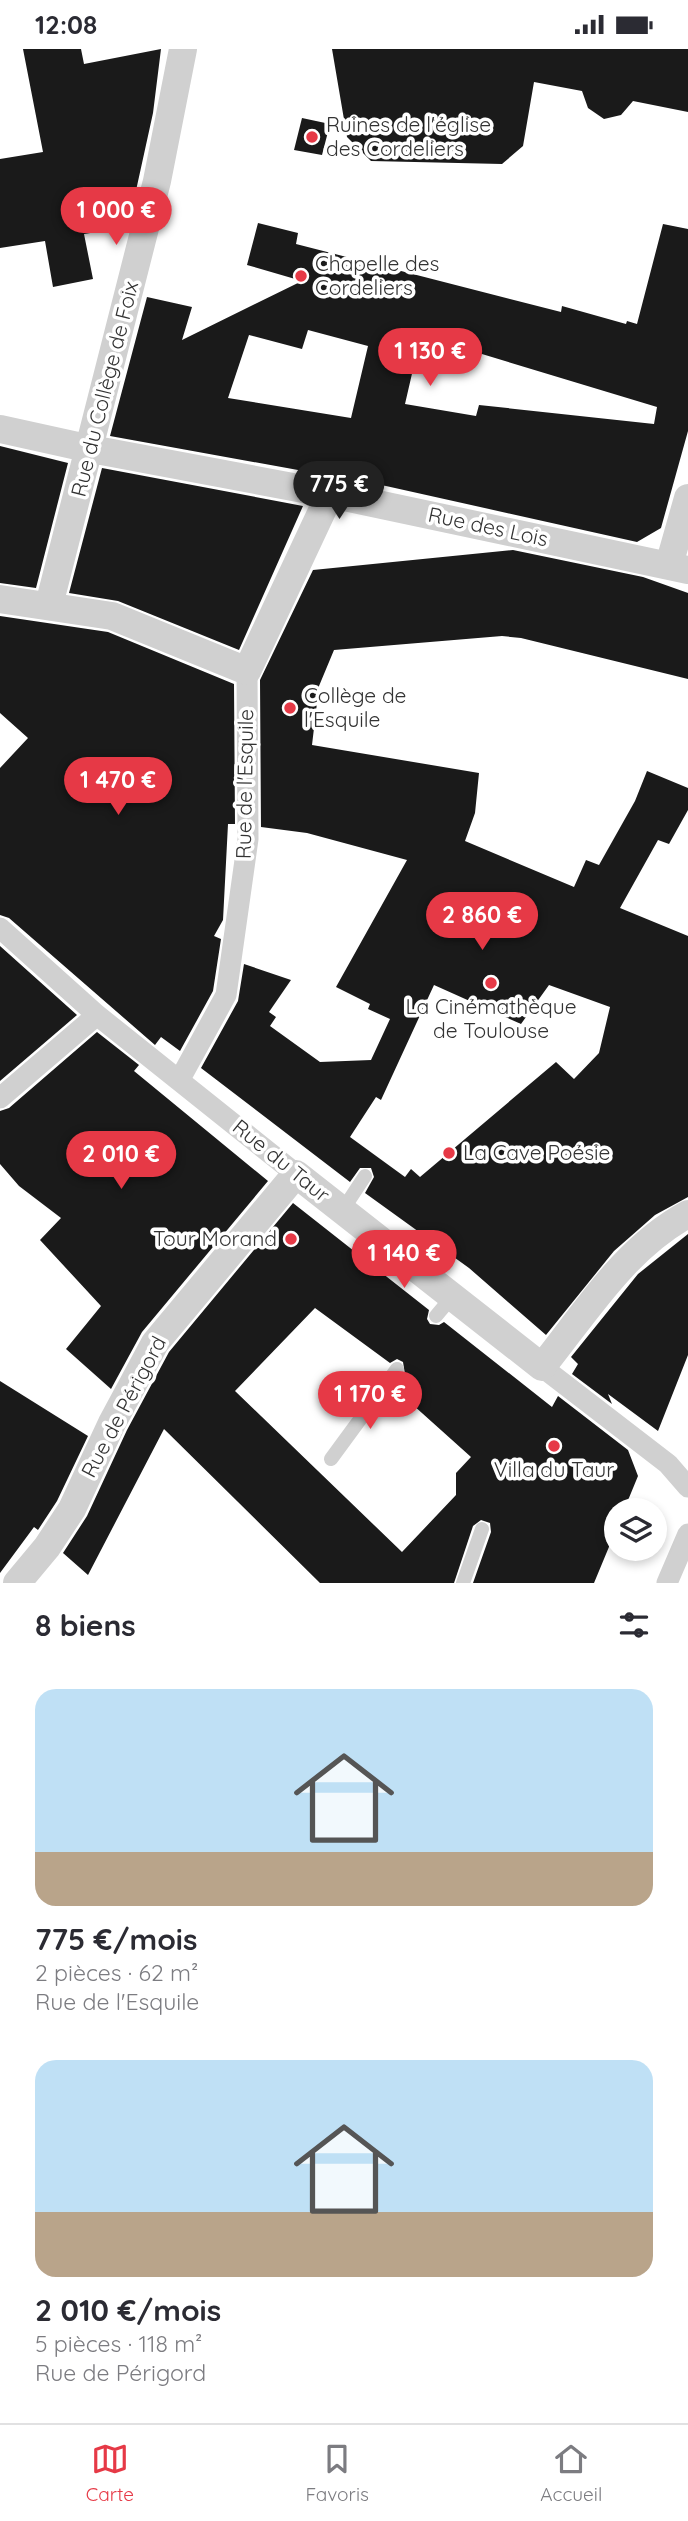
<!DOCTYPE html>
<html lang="fr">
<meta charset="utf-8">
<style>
:root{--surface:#fff;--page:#f7f7f7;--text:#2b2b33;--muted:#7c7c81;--line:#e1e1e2;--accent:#e63946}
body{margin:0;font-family:Quicksand,sans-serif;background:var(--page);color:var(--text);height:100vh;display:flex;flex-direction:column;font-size:26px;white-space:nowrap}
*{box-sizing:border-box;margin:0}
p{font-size:23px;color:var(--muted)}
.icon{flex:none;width:38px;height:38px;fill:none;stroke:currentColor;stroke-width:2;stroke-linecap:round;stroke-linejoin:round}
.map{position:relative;height:1534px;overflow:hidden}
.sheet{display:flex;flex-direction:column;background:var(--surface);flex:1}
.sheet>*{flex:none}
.tools{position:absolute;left:604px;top:1449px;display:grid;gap:14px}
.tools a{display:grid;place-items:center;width:63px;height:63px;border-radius:50%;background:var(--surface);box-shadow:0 4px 10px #0003;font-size:35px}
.price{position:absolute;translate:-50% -60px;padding:0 16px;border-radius:24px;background:var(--accent);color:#fff;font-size:23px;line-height:46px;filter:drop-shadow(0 2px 4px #0008)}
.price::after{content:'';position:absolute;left:50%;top:42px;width:21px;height:16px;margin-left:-10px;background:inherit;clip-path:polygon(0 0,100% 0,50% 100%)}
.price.on{background:#222;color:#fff}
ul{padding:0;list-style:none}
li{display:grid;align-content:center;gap:14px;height:371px;padding:0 35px}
li span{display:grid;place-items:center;height:217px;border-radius:21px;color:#555}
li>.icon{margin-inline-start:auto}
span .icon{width:126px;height:126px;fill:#fffc;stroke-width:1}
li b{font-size:30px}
h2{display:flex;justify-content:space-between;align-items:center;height:84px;padding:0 35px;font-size:30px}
.status{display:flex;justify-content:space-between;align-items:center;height:49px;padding:0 35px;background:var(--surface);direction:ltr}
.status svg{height:19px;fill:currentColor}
.dock{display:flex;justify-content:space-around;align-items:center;height:98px;border-top:2px solid var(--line);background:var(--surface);font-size:19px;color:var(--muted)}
.dock a{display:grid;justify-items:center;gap:4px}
.dock .on{color:var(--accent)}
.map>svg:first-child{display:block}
</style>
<div class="status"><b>12:08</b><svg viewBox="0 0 49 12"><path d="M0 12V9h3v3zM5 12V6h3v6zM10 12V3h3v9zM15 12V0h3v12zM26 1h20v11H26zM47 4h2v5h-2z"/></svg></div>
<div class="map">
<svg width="688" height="1534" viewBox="0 0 688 1534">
<rect width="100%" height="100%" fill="#fff"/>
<path fill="#1a1a1a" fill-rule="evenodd" d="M23,0h58l3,15 77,-15 -8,64 -25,114 -44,7 9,45 -40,8 -8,-46 -45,7v-89l43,-7z
M332,0h356v63l-55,-11 -12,14 -17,4 -16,-11 -6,-17 -48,-9 -11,64 -21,18 -131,-3 -24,-24z
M302,69l28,6 -8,31 -28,-5z
M258,174l40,10 -2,11 265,68 1,-6 64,18 1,-3 10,3 26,-100 25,5v202l-27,97 -24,14 -251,-56 -276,-50 37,-139 45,10 -10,33 120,-59 -55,-16zM308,281l60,16 -17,72 -123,-20 21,-63 53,14zM420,290l52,12 185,56 -3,17 -175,-19 -3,11 -71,-12z
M0,397l68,17 -32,125 -36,-5z
M102,419l201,38 -64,144 -121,-49 -49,-8z
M513,501l130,27 45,16v86l-167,-41 -19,-2 -168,14 -15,36 -7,59 167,28 -4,40 -10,28 109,46 12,-27 13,5 36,-64 12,-30 41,17v22l-19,34 -11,-4 -38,68 68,28v261l-33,18 -41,36 -68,84 -77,-67 -104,-75 9,-16 -3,-9h-11l-10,14 -149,-114 37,-67 6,-37 47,16 -22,32 7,5 -6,9 50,36 51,-2 19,-41 -22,-10 2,-5 -34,-17 71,-127 -100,-27 -46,-6 -1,-147 53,-110zM434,936l87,39 28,-39 61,22 -11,46 -25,26 -18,-17 -136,115 -9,-8 -6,8 -55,-40 26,-40 5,3z
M0,567l108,16 126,52 1,140h-7l-5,96 -9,16 7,3 -8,52 -33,60 -19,-14 -6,8 -146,-127 -9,-3v-147l28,-30 -28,-25z
M0,897l77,69 -77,66z
M97,983l42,33 -5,6 134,110 -126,151 -31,57 -45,-40 35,-43 -61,-66 21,-22 -42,-32 -19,-22v-53l9,-3z
M293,1154l136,107 -2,9 3,5 9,1 5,-3 108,85 6,-11 70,54 10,26 -14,34h-8v20l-22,53h-121l18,-51 -1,-9 -9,-3 -8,6 -19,57h-134l-156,-154 -76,146 -25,-22 24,-37 40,-86 42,-78zM315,1259l75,55 7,-4 6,3 2,12 11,9 -13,13 68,61 -15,16v22l-54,57 -167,-161z
M688,1185v121l-30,76 -50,-37 4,10 -40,-30 6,-10 -7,-7 67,-83z
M0,1332l88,55 -31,65 -19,29 -4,-3 -34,46z"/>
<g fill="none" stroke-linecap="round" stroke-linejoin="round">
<path stroke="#d0d0d0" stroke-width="14" d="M342,1162l23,-35
M436,1267l16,-19
M331,1410l66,-90
M463,1534l19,-54"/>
<path stroke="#d0d0d0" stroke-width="21" d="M0,879l97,87 199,159
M180,1030l46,-84 22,-156 -1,-168
M0,1049l97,-83
M542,1318l126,97 20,23
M667,1534l21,-49"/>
<path stroke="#d0d0d0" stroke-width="28" d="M0,380l91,20 239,45 358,76
M669,516l19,-67
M0,550l112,17 135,55 83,-177
M49,556l108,-424 26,-132
M17,1534l30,-36 25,-38 40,-86 43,-80 141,-169 246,193c44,-55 83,-119 146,-153"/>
</g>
<g fill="#e63946" stroke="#fff" stroke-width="2.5">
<circle cx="312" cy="88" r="7"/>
<circle cx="301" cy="227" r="7"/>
<circle cx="290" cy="659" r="7"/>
<circle cx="491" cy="934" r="7"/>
<circle cx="449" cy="1104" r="7"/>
<circle cx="291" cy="1190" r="7"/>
<circle cx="554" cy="1397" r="7"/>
</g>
<g text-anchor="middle" stroke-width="7" stroke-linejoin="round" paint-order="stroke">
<g font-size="21" fill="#333" stroke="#fff" text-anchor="start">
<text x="326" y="83">Ruines de l'église<tspan x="326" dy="24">des Cordeliers</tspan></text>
<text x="315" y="222">Chapelle des<tspan x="315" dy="24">Cordeliers</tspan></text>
<text x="304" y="654">Collège de<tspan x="304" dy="24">l'Esquile</tspan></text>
<text x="491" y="965" text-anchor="middle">La Cinémathèque<tspan x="491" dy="24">de Toulouse</tspan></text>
<text x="463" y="1111">La Cave Poésie</text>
<text x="277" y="1197" text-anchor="end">Tour Morand</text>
<text x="554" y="1428" text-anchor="middle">Villa du Taur</text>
</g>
<g font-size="21" fill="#333" stroke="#fff">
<text transform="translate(105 340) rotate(-76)" y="7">Rue du Collège de Foix</text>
<text transform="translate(488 478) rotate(12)" y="7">Rue des Lois</text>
<text transform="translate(245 735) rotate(-89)" y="7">Rue de l'Esquile</text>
<text transform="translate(281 1112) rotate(39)" y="7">Rue du Taur</text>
<text transform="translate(124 1358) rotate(-62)" y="7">Rue de Périgord</text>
</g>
</g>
</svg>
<div class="tools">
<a><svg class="icon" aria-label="layers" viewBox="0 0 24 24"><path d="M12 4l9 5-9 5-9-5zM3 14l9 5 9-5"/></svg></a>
</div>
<b class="price" style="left:116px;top:198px">1 000 €</b>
<b class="price" style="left:430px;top:339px">1 130 €</b>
<b class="price on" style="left:339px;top:472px">775 €</b>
<b class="price" style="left:118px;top:768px">1 470 €</b>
<b class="price" style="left:482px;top:903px">2 860 €</b>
<b class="price" style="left:121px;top:1142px">2 010 €</b>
<b class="price" style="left:404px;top:1241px">1 140 €</b>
<b class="price" style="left:370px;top:1382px">1 170 €</b>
</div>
<section class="sheet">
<h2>8 biens<svg class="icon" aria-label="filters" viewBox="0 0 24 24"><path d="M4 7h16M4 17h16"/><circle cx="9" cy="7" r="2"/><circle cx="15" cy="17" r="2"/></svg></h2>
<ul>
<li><span style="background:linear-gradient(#bfe0f5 75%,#b9a48a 0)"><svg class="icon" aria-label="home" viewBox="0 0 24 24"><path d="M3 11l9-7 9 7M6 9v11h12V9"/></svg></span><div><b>775 €/mois</b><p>2 pièces · 62 m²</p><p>Rue de l'Esquile</p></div></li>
<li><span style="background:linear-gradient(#bfe0f5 70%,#b9a48a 0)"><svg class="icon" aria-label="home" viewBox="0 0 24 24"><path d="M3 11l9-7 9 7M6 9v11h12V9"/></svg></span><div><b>2 010 €/mois</b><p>5 pièces · 118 m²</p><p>Rue de Périgord</p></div></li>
</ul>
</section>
<nav class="dock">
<a class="on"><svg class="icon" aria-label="map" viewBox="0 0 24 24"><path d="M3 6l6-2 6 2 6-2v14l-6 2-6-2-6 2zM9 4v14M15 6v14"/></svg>Carte</a>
<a><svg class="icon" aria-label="saved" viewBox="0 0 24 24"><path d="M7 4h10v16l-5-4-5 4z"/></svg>Favoris</a>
<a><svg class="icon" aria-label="home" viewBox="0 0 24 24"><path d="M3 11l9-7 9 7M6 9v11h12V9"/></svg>Accueil</a>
</nav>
